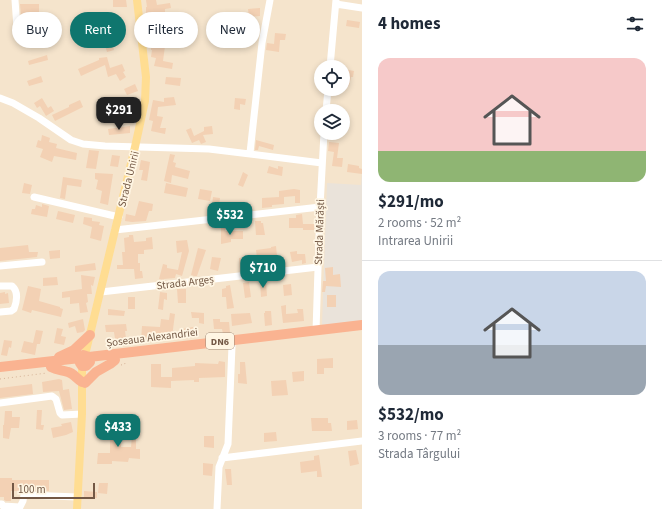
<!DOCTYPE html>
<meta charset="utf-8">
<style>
:root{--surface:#fff;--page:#f2f2f3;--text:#1f2937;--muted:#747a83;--line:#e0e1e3;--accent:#0f766e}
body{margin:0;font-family:"Source Sans 3",sans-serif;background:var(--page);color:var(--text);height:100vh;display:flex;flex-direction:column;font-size:15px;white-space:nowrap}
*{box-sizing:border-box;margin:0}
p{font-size:13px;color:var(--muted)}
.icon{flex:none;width:22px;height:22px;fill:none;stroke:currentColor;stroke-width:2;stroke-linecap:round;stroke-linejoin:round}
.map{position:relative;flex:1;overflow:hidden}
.sheet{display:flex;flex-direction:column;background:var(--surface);width:300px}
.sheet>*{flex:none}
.guide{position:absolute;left:12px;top:12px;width:290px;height:36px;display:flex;gap:8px}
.tools{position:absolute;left:314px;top:60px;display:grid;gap:8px}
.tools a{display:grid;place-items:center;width:36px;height:36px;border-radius:50%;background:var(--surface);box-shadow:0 2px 6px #0003;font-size:20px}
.scale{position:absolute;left:12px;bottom:10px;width:83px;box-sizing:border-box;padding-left:4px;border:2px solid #735845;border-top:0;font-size:11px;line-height:14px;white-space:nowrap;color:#735845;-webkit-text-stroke:3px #fff6e4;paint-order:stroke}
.price{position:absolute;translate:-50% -34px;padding:0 9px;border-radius:8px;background:var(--accent);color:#fff;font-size:13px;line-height:26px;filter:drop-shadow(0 1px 2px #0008)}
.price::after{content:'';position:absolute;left:50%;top:24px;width:12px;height:9px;margin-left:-6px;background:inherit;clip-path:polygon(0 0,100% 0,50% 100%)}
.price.current{background:#222;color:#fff}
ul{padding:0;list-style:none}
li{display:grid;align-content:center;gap:8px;height:212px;padding:0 16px}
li+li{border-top:1px solid var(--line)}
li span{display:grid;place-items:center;height:124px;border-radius:12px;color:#555}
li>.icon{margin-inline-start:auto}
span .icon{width:72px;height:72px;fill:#fffc;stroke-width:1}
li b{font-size:17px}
h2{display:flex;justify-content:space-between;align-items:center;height:48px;padding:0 16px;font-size:17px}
.chip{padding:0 14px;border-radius:18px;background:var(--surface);box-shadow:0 2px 6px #0003;font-size:14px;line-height:36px}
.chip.current{background:var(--accent);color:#fff}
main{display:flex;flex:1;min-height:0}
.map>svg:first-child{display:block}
</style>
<main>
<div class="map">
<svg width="362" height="509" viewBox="0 0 362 509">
<rect width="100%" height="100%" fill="#fdf2dd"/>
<path fill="#f5e4cc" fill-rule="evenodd" d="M0,0h362v509h-362zM321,67h22v22h-22zM321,111h22v22h-22z"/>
<path fill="#eae3da" d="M362,172v149l-40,4 5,-142 34,2z"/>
<path fill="#f3d1b4" d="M113,0h13l1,7h-14z
M146,0h10l1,5 13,-2 1,5 -6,1v10h-5v3h-3v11h-6v-12h-6v-7h1v-7h1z
M20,4h19v12h-18z
M260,8v8l-11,1 -1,-8z
M347,20l13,2 -1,6 -13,-2z
M106,22v2l10,-1 1,5 -3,1 4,16 -5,1 1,4 -7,2 -6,-21 -3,1 -1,-6 3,-1v-2z
M275,33l11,1 -1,6h-5l-1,12 -13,-2 1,-7 7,1z
M151,44l14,2 -2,15 10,2 -1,6 -18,-3 2,-8 -5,-1 1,-7h-1z
M47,55l1,5 -19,5 -1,-4z
M107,57l3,11 12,-4 3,7 -2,1 3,5 -6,4 -4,-7 -8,3 -3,-12 -24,11 -3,-7 21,-9v-2z
M344,69l10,2 -1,6h-2l-2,9 -6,-1z
M41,76l2,6 -14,4 -2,-5z
M166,77l15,1 -1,8 -15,-2z
M135,84l3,7 -11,4 -3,-6z
M174,97l2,8 -18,2 -1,9 6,1 -3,11h6l-1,6 -14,-3 2,-10 -4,-1 4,-20 11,2v-4z
M42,98l6,10 3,-2 3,5 -8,5 -6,-10 -3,2 -3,-5z
M235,98l11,1 -1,6 -5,-1v6l-6,-1z
M80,100l3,7 -28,14 -3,-6 17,-8v-2z
M130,126v7l-21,2 -1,-6z
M212,126l1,8 -10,1 3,7 -5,2 -2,-4 -7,3 -6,-13 5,-2 3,8 10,-5v-4z
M42,135l8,3 -1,4 8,2 -1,4 21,5 -1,7 -22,-4 -2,6 -12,-5 3,-8 -7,-2 2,-7 3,1z
M256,140l18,5 -1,5 -14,-4 -1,4h-3z
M329,142l10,1 -2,15h6l-1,9 -10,-1 2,-14 -6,-1z
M89,150l10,1 -3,18 -10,-1z
M170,154l5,1 -2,7 3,1 -1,4 15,4 -2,8 -16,-4 -1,8 -7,-2z
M112,155l8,1 -2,11 -8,-1z
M141,160l9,2 -3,19 -6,-1 2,-10h-4z
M348,164l11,2v2l3,1v5l-15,-2z
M269,166l9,3v-3l5,1 -1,9 -15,-3z
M243,172l5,3 -5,12 -5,-2z
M95,173l18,1 -5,31 -8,-2 2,-12 -6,-2 2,-9 -3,-1z
M63,177l19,3 -1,7 -14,-2 -2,14 -5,-1z
M24,183l8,2 -2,9 -8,-1z
M166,183l22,5 -2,9 -22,-4z
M200,189l12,2 -2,10 -12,-2z
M294,189l6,1v13h-5v-7l-11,1v7l-12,1v2l-10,1v-10l17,-1v-6z
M213,197l7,1 -2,15h-7z
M139,201l14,3 -1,7h-3l-3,10 -14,1 -7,-1 1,-7 9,2z
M42,204l7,2 -2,11 -16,-3 1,-5h3l1,-4 6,2z
M58,211l17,4 -2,8 -17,-4z
M302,214l1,10h11v6h-11v-2h-14v-10h7v-3z
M84,217l8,1v3l8,1 -1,3 5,1 -3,15 -11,-3 2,-11 -9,-3z
M255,221h6v2h2l2,12h-9z
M221,227h4v4h18v8h-12v3l-10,2z
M129,235h4l1,7 12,-1v-3l6,-1 1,12 -9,1v4h-6v9h2v8h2l1,7 -8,1 -1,-10h-17v-4h6l-1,-13h3l-1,-14 5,-1z
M187,240l2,11 -7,25 -6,-2 -1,4 -11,1v1l-5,-1 4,-15 4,1v3l11,2 4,-18 -5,1 -1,-12z
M28,245l1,7h9l-1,5 -37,4v-13z
M276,246l1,10 -20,2 -1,-8 15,-2v-1z
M198,248l8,2 -9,26h-3l-3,-1z
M60,250v8l-10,1 -1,-8z
M297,251v3h8l1,9 -4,1v-4l-10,2 -2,-10z
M212,257l9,1 -3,13 -8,-2z
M239,258h7l1,12 -7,1z
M95,263l1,7 -21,2v-6z
M333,267v8l7,-1 1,13 -15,-1 -1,6h-3l1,-11h3l-1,-13z
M81,275l14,2 -2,9 -2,-1 1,9h-5l1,8 -2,1 2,9 -8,1 -1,-10 -9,1v-7l-8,1v-6l20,-3z
M57,277l1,8 -15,1v-8z
M260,281h6l1,15 -6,1z
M249,282l2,15 -6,1 -2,-15z
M291,284l1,11 -8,1 -1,-11z
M230,285l4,23 -7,1 -1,-12h-4v-8l4,-1v-2z
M28,286l13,3 -2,12 21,6v1l3,1 -2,8 -29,-7 -1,3 -9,-3z
M177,289h9v14h-8z
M5,292v2l3,-1 1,10 -9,1v-11z
M160,292l7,1v7l-3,-1 -1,11 -5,-1z
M327,295h9v12h-9z
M128,297h7v12h-7z
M286,305v9l12,-1 -1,-4h6l1,12 -21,2 -2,-17z
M108,309l17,2 -1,5 -16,-1z
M265,311h6l1,14 -7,1 -1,-13h1z
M191,312l13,1v11l-5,-1v-5h-7z
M170,313l5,1 -3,23 -17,-1v4l-14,1 1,-15 18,1 1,-8 8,1z
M250,313l2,10 -20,3 -1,-12z
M83,319l2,11 -2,2 -6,1 -2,-7 -6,2 -1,-5z
M213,319h7v3h9l1,11 -7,1 -1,-5h-8z
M126,324l1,7h-2l2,14 -6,1v-7h-6l-1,-7h-8l-1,-7z
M193,327l2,10 -11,2 -2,-10z
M57,328l6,1 -2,7 5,1 -2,8 -10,-2z
M36,330l7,1 -3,13h-3l-2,11 -14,-3 3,-11 9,2z
M4,340l8,1 -1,7 -2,-1 -2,9 -6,-1z
M333,358v10h-9v6h-7v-15z
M219,361l6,1v15l-26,1v4h-5v-2l-23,1v7l-20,-1v-23h10v13h11v-9l23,-2v-3l23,1z
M240,362h5l2,22 -9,-1v-9h2z
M304,371v10l-11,1 -1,-10z
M59,379l3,1 1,10 6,-1 3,20 -8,1 -5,-19 -16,1 -1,-10z
M286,380l2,15 -16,1 -1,-15z
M32,384l1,10 -33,4v-10z
M37,410h5l-1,15h3l-1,5 -7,-1z
M5,411h7v6h8l-1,11h-8l-2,11 -6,-1v-13h1z
M311,418h17v5h3l1,8h-20z
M357,420l1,9 -11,1v-9z
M71,422l2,10 -7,3 -13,3 -2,-10 11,-2 -1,-2z
M100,428h25v6h-4v13h10l1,-11h4v13h4v10l-11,-1 -1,4 -16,-1v3h-15l1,-11h12v-19h-10z
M276,432l1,9 -13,1v-9z
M204,436h10v12l-10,-1z
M356,450l3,14 -9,2 -2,-15z
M319,455l3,22h-5v-6l-16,2 -1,-11 14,-2v-4z
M203,463l10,1 -1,12 -9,-1z
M225,469h6l1,16h-5z
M0,478h12v2h37v11h-38v10h-5l-2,-1v-3h-4z
M99,483h9l-1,11 -9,-1z
M84,491l13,1v6h-13z"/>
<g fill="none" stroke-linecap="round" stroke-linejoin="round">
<path stroke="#d7b498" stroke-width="1" stroke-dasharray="1 3" stroke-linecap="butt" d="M121,365l4,-1 -1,-3
M0,379l47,-6"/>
<path stroke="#fff" stroke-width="7" d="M15,0l2,28
M336,4l26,4
M330,67l6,-67
M0,98l13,5 26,15 32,22 12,4 22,2 104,3 113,14
M326,111l2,-22
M250,153l12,-110 8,-43
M34,197l85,20
M115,230l205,-23
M0,266l42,-4
M0,286h12c7,6 5,15 2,23l-3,2 -11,1
M101,292l217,-25
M316,331l4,-124 4,-74
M0,403l52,-7 4,3 4,14 2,2 20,-1
M222,458l140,-17
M0,504h2l1,2 17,1 3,-6 1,-6 54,2
M217,509l2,-42 9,-23 4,-98"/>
<path stroke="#ffdd92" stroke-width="8" d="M85,355l50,-208 10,-46 1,-24 -9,-77
M77,509l5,-95v-48"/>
<path stroke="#fab391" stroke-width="10" d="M59,357l15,-7 16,-15
M80,358v5l2,3h4l4,-4 -1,-5
M0,367l80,-9 3,-3 6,2 273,-32
M51,367c6,3 11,3 17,5 5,1 9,7 14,10
M85,383l11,-11 14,-8 5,-4"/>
</g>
<g text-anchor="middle" stroke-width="3.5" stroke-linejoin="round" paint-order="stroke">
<rect fill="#fff6e4" stroke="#9d8775" stroke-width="1" x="206" y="333" width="28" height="16" rx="3"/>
<g font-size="10" font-weight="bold" fill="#735845">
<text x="220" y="345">DN6</text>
</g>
<g font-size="11" fill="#735845" stroke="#fff6e4">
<text transform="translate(128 179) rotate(-76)" y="4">Strada Unirii</text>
<text transform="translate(319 232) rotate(-88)" y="4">Strada Mărăști</text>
<text transform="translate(185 282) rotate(-7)" y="4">Strada Argeș</text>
<text transform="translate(152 337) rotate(-7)" y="4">Șoseaua Alexandriei</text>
</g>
</g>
</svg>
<div class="tools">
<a><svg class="icon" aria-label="locate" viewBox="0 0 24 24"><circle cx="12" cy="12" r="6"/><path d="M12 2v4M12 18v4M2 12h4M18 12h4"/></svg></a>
<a><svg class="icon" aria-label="layers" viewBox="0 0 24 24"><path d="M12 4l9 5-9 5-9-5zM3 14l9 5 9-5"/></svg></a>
</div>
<div class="scale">100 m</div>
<b class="price current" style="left:119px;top:131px">$291</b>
<b class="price" style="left:230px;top:236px">$532</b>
<b class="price" style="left:263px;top:289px">$710</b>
<b class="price" style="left:118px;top:448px">$433</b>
<div class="guide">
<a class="chip">Buy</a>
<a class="chip current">Rent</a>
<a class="chip">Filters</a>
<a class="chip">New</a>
</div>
</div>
<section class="sheet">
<h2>4 homes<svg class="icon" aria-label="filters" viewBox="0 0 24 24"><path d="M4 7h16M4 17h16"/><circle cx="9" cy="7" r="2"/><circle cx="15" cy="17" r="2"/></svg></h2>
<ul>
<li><span style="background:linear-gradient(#f6c9c9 75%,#8fb573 0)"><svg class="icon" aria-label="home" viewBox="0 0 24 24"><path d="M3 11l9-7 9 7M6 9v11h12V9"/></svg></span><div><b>$291/mo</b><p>2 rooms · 52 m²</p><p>Intrarea Unirii</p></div></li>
<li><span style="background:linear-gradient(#c9d6e8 60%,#9aa5b1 0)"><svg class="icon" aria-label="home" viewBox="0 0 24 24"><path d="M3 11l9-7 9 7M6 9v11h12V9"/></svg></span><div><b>$532/mo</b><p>3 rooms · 77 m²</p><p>Strada Târgului</p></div></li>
</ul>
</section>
</main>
